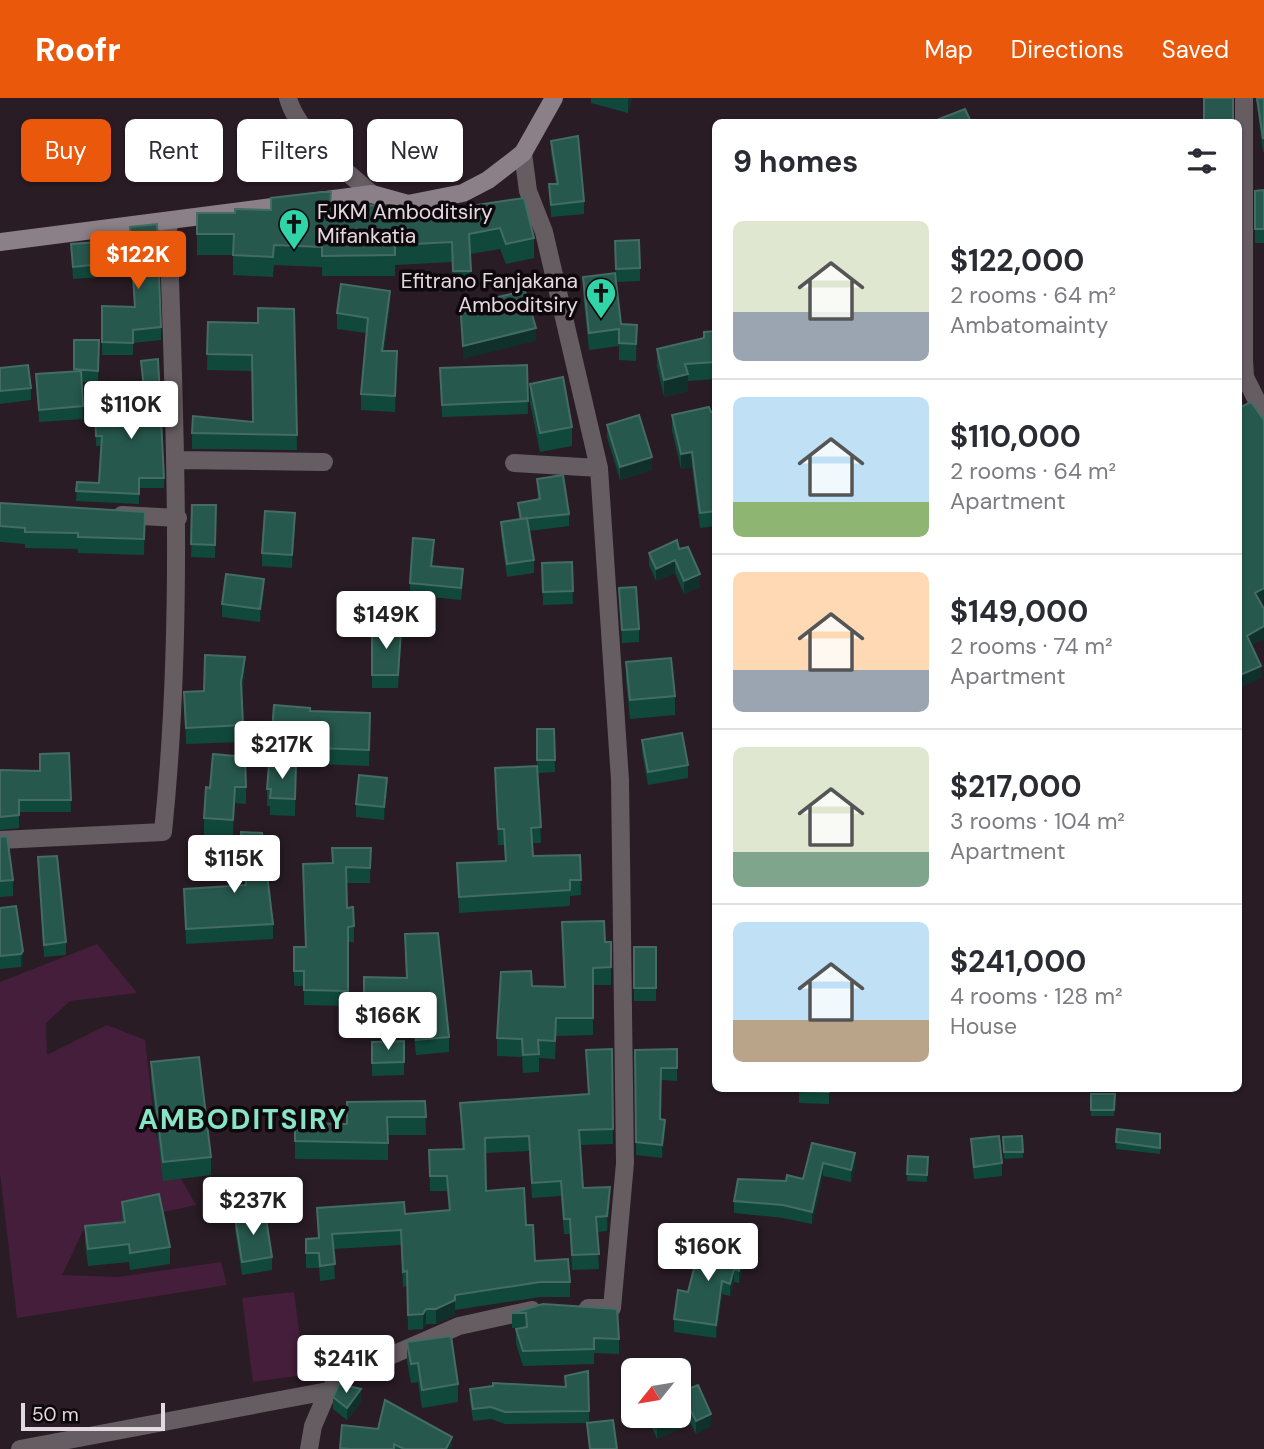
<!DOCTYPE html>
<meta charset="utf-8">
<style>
:root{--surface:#fff;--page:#f7f7f7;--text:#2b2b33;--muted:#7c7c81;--line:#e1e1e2;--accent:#ea580c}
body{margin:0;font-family:"DM Sans",sans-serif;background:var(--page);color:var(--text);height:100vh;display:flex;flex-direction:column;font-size:26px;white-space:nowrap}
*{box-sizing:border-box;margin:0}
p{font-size:23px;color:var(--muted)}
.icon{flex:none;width:38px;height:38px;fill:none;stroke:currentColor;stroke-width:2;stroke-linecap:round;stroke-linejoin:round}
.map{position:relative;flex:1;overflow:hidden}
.details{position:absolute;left:712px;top:21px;width:530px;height:973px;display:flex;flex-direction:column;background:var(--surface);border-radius:10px;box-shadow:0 2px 5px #0004}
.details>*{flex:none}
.banner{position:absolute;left:21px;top:21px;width:586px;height:63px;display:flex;gap:14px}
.needle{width:46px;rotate:240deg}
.controls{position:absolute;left:621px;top:1260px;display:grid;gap:14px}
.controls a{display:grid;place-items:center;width:70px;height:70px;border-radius:10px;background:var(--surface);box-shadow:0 2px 5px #0004;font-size:35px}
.scale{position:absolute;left:21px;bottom:18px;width:144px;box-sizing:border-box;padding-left:7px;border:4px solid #e3d9e0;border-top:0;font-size:19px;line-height:24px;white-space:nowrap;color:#e3d9e0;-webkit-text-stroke:5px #0e080c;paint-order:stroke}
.price{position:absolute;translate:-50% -60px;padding:0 16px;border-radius:7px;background:#fff;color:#222;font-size:23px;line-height:46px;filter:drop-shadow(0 2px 4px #0008)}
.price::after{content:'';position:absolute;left:50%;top:42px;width:21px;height:16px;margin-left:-10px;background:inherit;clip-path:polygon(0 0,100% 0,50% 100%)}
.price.on{background:var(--accent);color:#fff}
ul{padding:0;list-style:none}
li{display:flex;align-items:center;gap:21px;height:175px;padding:0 21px}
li+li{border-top:2px solid var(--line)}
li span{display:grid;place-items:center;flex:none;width:196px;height:140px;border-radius:10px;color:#555}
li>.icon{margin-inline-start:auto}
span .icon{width:84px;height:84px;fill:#fffc;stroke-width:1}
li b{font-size:30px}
h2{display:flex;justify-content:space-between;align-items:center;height:84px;padding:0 21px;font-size:30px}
.chip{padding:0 24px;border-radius:10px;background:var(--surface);box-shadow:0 2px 5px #0004;font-size:24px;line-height:63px}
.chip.on{background:var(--accent);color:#fff}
header{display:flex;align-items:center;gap:42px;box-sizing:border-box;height:98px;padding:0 35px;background:var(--accent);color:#fff}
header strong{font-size:33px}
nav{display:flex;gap:38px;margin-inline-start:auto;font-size:24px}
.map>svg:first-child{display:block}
</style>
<header>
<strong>Roofr</strong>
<nav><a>Map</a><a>Directions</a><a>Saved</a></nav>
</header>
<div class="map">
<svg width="1264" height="1351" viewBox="0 0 1264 1351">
<rect width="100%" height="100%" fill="#291c25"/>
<path fill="#451e3b" d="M97,846l40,49 -67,8 -24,22 1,32 60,-30 38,15 11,95 40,70 -112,24 -22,46 56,2 103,-15 6,23 -210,33 -17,-145v-191z
M294,1194l11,83 -52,7 -11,-84z"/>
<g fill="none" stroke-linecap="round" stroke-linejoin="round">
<path stroke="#655d62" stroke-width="18" d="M288,0c9,35 57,72 84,96
M1244,0v262l1,17 19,38
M523,55l5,38 16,41 55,236 21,312 5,383 -13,145h-24
M176,362l148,2
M514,365l85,5
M122,417l56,3
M0,742l163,-8c21,-204 12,-406 5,-611
M20,1351l308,-58
M309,1351l4,-23 15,-35 18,-16 113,-49 73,-16"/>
<path stroke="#8b8087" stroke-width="18" d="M0,144l372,-48 36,10 55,-11 25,-13 35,-27 31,-55"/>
</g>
<path fill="#10493b" d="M591,0h41l-4,15 -37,-10z
M1256,0h8v54h-1z
M551,43l33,60v13l-33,3 -2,-33h7l-5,-31z
M1264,92v53h-9v-52z
M331,108l60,9 72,-4v-4l71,31v20l-28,6 -6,-15 -30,5 1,37h-18l-1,-29 -57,3v11h-73v-9l-48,-2 -1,12 -40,-2v-20h-36v-42h38z
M130,129l31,100v13l-28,3v12h-31v-49l32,1z
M615,143l25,27v13l-24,1z
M71,146l29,20v13l-27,2z
M583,179l38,47 16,1 -1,36 -17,-1v-14l-30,4 -6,-56z
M390,209l-6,44 13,16 -2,45 -34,-2v-16l5,-61 -29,-4v-16z
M294,211l3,141 -105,-1v-16l61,-11 -1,-51 -45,-1 1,-48 50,1z
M716,233v48l-28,2v10l-24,6 -7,-31v-17l47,-11z
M74,242h25l-1,43 -16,-1 1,37 -44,3 -3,-48 38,-3z
M141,263l23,117v10h-25v16l-63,-3 1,-19 22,1 3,-37h-6l-1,-36 50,-3z
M527,267l1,49 -86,3 -2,-49z
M0,270l31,20v12l-31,4z
M530,286l42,43v19l-32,6 -10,-49z
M716,313v115l-16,2 -8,-61 -11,2 -9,-39v-15l39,-3z
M607,327l45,45 -32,10 -13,-43z
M537,381l32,35v12l-40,5 5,29v13l-27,4 -6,-42v-13l18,-2 -1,-17 20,-3z
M0,405l145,9 -1,43 -66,-2v-4l-53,-1v-4l-25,-2z
M192,407h24l-1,53 -24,-1z
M295,428l-3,42 -30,-2v-13z
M679,451l21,38 -16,7 -9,-21 -19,8 -7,-16v-12z
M434,455l-2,13 31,15 -2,19 -51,-5v-12z
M572,464l1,42 -30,1 -1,-42z
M619,490l20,41v13l-17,1z
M264,493l-4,31 -38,-5v-13z
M372,528l29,16 -3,46h-26z
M626,564l49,34v19l-45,4 -4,-38z
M245,576l-3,21 1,47 -57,2 -2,-52 20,-1z
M310,613l60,19 -1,36 -52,-2v-11l-45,-4v-17z
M537,631h17l1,43 -17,1 3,70h-9l1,13 47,-1 1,40 -11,1v10l-111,7 -2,-50 48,-2 -1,-16h-6l-3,-77 42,-2z
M642,642l46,25v13l-40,7 -6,-32z
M69,655l2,59h-52v16l-19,2v-60l40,1z
M213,656l33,33v17l-11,-1 -2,34 -29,-2v-17l6,-30z
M296,667l-1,51 -25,-1v-9h-3v-17z
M387,692l-3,30 -28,-3v-13z
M241,734l32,92v15l-87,5 -2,-55 61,-4 -4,-38z
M0,739l13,43v16l-13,1z
M371,750l-1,35h-24l1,25 7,18v16h-6v64l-44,-1v-19h-10v-39h12l-3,-83 29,-1z
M38,759l28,85v13l-22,2z
M16,808l7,58 -2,3 -21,2v-61z
M562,824l43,20h6v43h-18v50l-37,1 -1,23 -16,-1v14l-16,1 -1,-16 -25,-1v-18l35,-52 32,1z
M405,836l44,103v15l-33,3 -5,-44 -47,-1v-33l42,1z
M634,849h22v54h-22z
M404,943v34l-32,1v-34z
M612,951l1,95 -33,1 3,43 27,14 -3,29 -10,1 2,37 -27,1 -2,-36h-6l-3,-38 -29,2 -3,-47 -44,2 1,38 40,34 9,36 35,21v15h-30l-85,13v5l-19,9h-10l-3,5 -15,1 -1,-44 -4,1 -2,-42 -68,4 2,30 -15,2 -1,-13h-13v-29h12l-1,-31 88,6 44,-4 -2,-19h-17l-1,-41 33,-1 -2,-46 128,-9 -2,-44z
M677,951v32l-16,-1 -1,39 5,13 -3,26 -26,-3 -1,-105z
M151,964l60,95v18l-48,6 -12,-100z
M799,990h30v16l-30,-1z
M1091,996h24l-1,22h-23z
M425,1003l1,34h-38v25l-93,-1v-36l52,1z
M1160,1036v20l-44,-5v-7z
M1022,1038l1,22 -19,1 -1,-22z
M971,1041l31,24v13l-28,3 -3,-28z
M812,1045l43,23 -4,16 -28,-6 -11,48 -29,-6 -49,-5v-12l52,-20 17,-2z
M908,1058l20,1 -1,25 -20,-1z
M122,1104l48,45v17l-40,6 -1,-8 -41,4 -3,-23v-17l37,-4z
M235,1119l37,40v13l-30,5 -7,-45z
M744,1166l-5,19 -5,-1 -4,14 -8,-2 -6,44 -42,-6v-13l14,-27z
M543,1206l76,35v15l-25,-1v11l-71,2 -7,-22v-15l9,-1h-13v-15z
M407,1244l51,42v18l-36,6 -4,-26 -7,1 -4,-22z
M588,1273l1,51 28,27h-28l-2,-26 -82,1 -14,-5 -18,2 -3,-20v-12l95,-2z
M679,1295l32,33 -15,8 -5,-10 -34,15 -8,-19v-4h30z
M333,1299l28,5 -14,18 -14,-11z
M342,1327l110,24h-112z"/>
<path fill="#10302b" d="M629,0h3l-4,15v-13z
M390,193v16l-8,59v-15z
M536,230v13l-73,18v-13z
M397,253v16l-2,45v-16z
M688,276v17l-24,6v-17z
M692,354v15l-11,2v-15z
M652,359v13l-32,10v-13z
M295,415v13l-3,42v-13z
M675,462v13l-19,8v-12z
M700,476v13l-16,7v-13z
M264,481v12l-4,31v-13z
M1264,490v12l-9,5v-12z
M1264,528v13l-17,9v-12z
M245,559v17l-4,25v-17z
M1261,568v12l-21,10v-13z
M387,680v12l-3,30v-13z
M235,689v16l-2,34v-17z
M23,853v13l-2,3v-13z
M665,1022v12l-3,26v-13z
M855,1055v13l-4,16v-12z
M823,1065v13l-11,48v-12z
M610,1089v15l-3,29v-15z
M744,1153v13l-5,19v-12z
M734,1171v13l-4,14v-12z
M722,1183v13l-6,44v-13z
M455,1202v15l-19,9v-15z
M426,1211v15l-3,5v-15z
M361,1291v13l-14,18v-12z
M691,1313v13l-34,15v-13z
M711,1316v12l-15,8v-13z
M452,1339v12h-6z"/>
<path fill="#27584d" stroke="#446c64" stroke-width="2" d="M1204,0h29v24h-29z
M1257,0h7v40h-1z
M965,11l6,13h-30l-2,-3z
M578,38l6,65 -33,4 -2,-21h9l-7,-43z
M1264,92v39h-9v-38z
M322,94h9l-1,14 61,-1v10l73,-4 -1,-4 61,-9 10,40 -28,6 -6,-16 -31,6 2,37h-18l-1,-29 -57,3v10l-73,1v-9l-48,-2 -1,12 -40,-2 1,-21h-37v-21h38v-4l36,1v-12z
M157,126l4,103 -28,3v13l-31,-1v-36l33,1 -5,-80z
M639,142l1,28 -24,1 -1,-28z
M98,144l2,22 -27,3 -2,-23z
M615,175l6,51 16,1 -1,19 -17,-1v-14l-30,4 -6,-56z
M341,186l49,7 -8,60h15l-2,45 -34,-2 7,-76 -31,-5z
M525,193l11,37 -73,18 -3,-45 29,-2z
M258,210l36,1 3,126 -105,-2 1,-17 60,6 -1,-67 -45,-1 1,-32 50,1z
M716,233v31l-31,2 3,10 -24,6 -7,-31 47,-11v-6z
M74,242h25l-1,31 -24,-2z
M158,261l6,119h-25v16l-63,-3 1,-9 22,1 3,-47h-6l-1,-26 51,-3 -5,-46z
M28,267l3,23 -31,3v-23z
M527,267l1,36 -86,4 -2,-37z
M81,273l2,35 -44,4 -3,-36z
M563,279l9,50 -32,6 -10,-49z
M1251,304l13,18v168l-9,5 9,16v17l-17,10 14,30 -21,9 -1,-2v-269l2,3z
M709,309l2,5 5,-1v100l-16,2 -8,-61 -11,2 -9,-39z
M639,317l13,42 -32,10 -13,-42z
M563,377l6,39 -48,5 -3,-16 22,-4 -3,-20z
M0,405l145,9 -1,27 -66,-2v-4l-53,-1v-4l-25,-2z
M192,407h24l-1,40 -24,-1z
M265,413l30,2 -3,42 -30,-2z
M527,420l7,42 -27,4 -6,-42z
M413,440l21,2 -3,26 32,3 -2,19 -51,-5z
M677,442l2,9 9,-2 12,27 -16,7 -9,-21 -19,9 -7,-16z
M572,464l1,29 -30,1 -1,-29z
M226,476l38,5 -4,30 -38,-5z
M636,489l3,42 -17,1 -3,-42z
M372,528l29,4 -3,45h-26z
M205,557l40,2 -4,25 2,43 -57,3 -2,-36 20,-1z
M671,560l4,38 -45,4 -4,-38z
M274,607l36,3v3l60,2 -1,37 -52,-2v-12l-45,-4z
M537,631h17l1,31h-18z
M682,635l6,32 -40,7 -6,-32z
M69,655l2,47h-52v15l-19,2v-47l40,1v-17z
M213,656l32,3 1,30h-11l-2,33 -29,-2 2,-31 4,1z
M269,666l27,1 -1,34 -25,-1 1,-9h-4z
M537,668l4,61 -10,1 2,28 47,-1 1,25h-11v10l-111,7 -2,-34 49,-2 -2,-32h-6l-3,-61z
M359,677l28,3 -3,29 -28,-3z
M241,734l21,1 11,91 -87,5 -2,-40 62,-4z
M7,738l6,44 -13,1v-44z
M332,750h39l-1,20 -24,-1 1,41 6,-1 1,19 -6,1v64l-44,-1v-19h-10v-24h12l-3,-83 30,-1z
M57,758l9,86 -22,3 -6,-88z
M16,808l7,45 -2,3 -21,2v-48z
M604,823l1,21h6v25l-18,1v50h-37l-1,23 -17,-1 1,14 -16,1 -1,-16 -25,-1 4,-66 30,-1 1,15 33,1 -3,-65z
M438,835l11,104 -33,3 -5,-44 -47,-2v-17l43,1 -2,-44z
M634,849h22v41h-22z
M404,943v21l-32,1v-21z
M612,951l1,80 -34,1 4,58 27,-1 -3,29 -11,1 3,37 -27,1 -2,-36h-6l-3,-38 -29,2 -3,-47 -44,2 1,53 38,-3 2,37h7l2,36 33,-2 2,23h-30l-85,13v5l-19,9h-10l-3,5 -15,1 -1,-44 -4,1 -2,-42 -69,4 3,30 -15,2 -1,-13h-13v-14l13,-1 -2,-30 87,-6 1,12 45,-4 -3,-34h-17l-1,-26 35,-1 -4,-46 129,-9 -3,-44z
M677,951v19h-16l-1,51 5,1 -3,25 -26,-3 -1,-92z
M199,959l12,100 -48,5 -12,-100z
M799,990h30v4l-30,-1z
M1091,996h24l-1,16h-23z
M425,1003l1,16h-39l1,26 -93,-2v-18l52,1v-22z
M1117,1031l43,5v14l-44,-6z
M999,1038l3,27 -28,4 -3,-28z
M1022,1038l1,16h-19l-1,-15z
M812,1045l43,10 -4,17 -28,-7 -11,49 -29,-7 -49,-4 4,-22 48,2 1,-6 16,4z
M908,1058l20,1 -1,18 -20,-1z
M159,1096l11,53 -40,6 -1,-9 -41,5 -3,-23 40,-4 -3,-20z
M265,1114l7,45 -30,5 -7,-45z
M701,1143l43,10 -5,20 -5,-2 -4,15 -8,-3 -6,44 -42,-6 4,-29 10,2z
M543,1206l74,5 2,30 -25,-1v11l-71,2 -7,-22 11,-2 -1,-14h-14z
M451,1238l7,48 -36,6 -4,-27 -7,1 -4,-22z
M588,1273l1,40 -84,1 -14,-5 -18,2 -3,-20 23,-3v-3l73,4 -1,-11z
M339,1286l22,5 -14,19 -14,-11z
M698,1287l13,29 -15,7 -5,-10 -34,15 -4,-10h26v-23z
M385,1302l67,37 -6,12h-42l-10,-5v5h-45l-9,-1 2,-23 36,4z
M613,1322l4,29h-27l-3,-26z"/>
<defs>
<g id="church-pin" transform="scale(1.575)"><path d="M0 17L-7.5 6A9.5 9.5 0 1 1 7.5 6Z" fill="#30d4a9" stroke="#0e080c"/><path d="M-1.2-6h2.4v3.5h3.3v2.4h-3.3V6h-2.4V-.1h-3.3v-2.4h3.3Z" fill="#111"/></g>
</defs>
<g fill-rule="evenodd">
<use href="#church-pin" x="294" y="126"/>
<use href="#church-pin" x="601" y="195"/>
</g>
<g text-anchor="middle" stroke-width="7" stroke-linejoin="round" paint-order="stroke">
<g font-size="21" fill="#e3d9e0" stroke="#0e080c" text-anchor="start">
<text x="317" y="121">FJKM Amboditsiry<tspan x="317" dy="24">Mifankatia</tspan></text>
<text x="578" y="190" text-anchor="end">Efitrano Fanjakana<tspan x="578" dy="24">Amboditsiry</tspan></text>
</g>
<g font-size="28" font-weight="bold" letter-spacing="2" fill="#87e4c4" stroke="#0e080c">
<text x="243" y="1031">AMBODITSIRY</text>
</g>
</g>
</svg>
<div class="controls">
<a><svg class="needle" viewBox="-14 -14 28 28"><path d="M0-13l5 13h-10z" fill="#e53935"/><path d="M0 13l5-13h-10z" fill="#7c7c81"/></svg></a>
</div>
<div class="scale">50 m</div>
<b class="price on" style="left:138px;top:193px">$122K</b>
<b class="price" style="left:131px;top:343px">$110K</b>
<b class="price" style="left:386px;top:553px">$149K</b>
<b class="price" style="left:282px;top:683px">$217K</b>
<b class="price" style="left:234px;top:797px">$115K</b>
<b class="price" style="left:388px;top:954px">$166K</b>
<b class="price" style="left:253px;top:1139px">$237K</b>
<b class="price" style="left:708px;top:1185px">$160K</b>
<b class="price" style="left:346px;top:1297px">$241K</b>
<div class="banner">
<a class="chip on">Buy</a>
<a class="chip">Rent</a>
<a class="chip">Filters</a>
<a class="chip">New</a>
</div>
<section class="details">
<h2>9 homes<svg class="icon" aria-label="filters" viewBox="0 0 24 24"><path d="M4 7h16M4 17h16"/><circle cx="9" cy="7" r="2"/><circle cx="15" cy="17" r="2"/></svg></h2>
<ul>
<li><span style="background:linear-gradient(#dfe7d0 65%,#9aa5b1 0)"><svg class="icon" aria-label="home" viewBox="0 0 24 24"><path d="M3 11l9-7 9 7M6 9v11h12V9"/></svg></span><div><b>$122,000</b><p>2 rooms · 64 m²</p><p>Ambatomainty</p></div></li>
<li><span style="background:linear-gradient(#bfe0f5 75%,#8fb573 0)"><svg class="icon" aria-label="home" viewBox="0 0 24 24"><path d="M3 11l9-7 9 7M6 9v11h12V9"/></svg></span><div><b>$110,000</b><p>2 rooms · 64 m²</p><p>Apartment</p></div></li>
<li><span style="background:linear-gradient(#ffd9b3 70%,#9aa5b1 0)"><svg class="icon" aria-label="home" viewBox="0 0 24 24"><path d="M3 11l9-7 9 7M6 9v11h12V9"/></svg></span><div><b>$149,000</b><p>2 rooms · 74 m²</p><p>Apartment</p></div></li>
<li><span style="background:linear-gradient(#dfe7d0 75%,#7fa58c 0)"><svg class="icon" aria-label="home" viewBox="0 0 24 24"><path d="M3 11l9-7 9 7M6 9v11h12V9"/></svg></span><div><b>$217,000</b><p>3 rooms · 104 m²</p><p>Apartment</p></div></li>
<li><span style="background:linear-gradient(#bfe0f5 70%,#b9a48a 0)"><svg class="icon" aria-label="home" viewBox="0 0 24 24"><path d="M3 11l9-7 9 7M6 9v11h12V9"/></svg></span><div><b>$241,000</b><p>4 rooms · 128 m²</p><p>House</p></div></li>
</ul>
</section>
</div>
